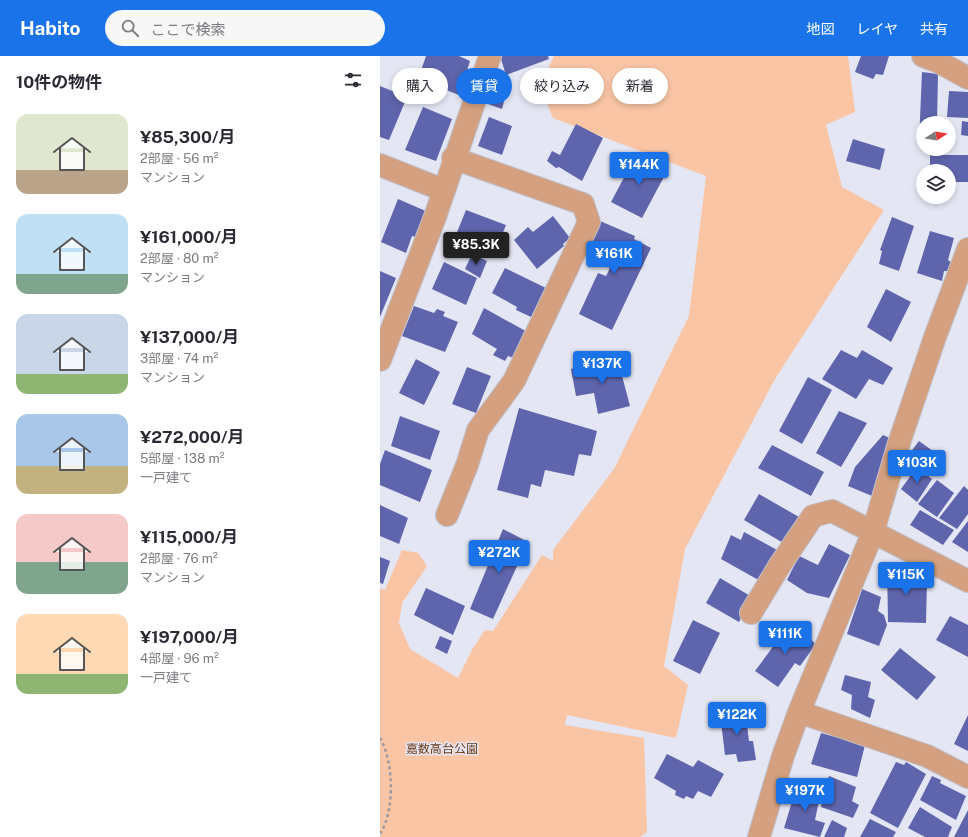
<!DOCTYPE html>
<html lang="ja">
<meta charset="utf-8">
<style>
:root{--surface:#fff;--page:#f7f7f7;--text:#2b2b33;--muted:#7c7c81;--accent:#1a73e8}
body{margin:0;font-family:"Public Sans","Noto Sans JP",sans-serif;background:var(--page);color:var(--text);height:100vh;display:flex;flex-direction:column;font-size:15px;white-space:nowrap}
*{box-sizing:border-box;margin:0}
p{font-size:13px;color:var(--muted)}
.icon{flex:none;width:22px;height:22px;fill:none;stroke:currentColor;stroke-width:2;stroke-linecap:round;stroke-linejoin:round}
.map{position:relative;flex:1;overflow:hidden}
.side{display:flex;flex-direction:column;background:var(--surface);width:380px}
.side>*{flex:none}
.hud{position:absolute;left:12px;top:12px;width:380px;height:36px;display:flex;gap:8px}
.needle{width:26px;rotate:78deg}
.fabs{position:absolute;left:536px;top:60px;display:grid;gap:8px}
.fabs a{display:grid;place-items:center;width:40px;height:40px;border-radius:50%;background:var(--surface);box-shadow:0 2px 6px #0003;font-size:20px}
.price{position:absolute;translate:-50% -34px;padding:0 9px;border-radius:4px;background:var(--accent);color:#fff;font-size:13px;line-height:26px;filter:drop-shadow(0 1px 2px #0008)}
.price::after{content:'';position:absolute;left:50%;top:24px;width:12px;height:9px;margin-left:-6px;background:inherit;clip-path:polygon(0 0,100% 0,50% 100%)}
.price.on{background:#222;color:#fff}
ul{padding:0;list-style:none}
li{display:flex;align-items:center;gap:12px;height:100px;padding:0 16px}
li span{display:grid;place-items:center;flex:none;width:112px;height:80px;border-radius:12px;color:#555}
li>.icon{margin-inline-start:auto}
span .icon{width:48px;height:48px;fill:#fffc;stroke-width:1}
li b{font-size:17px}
h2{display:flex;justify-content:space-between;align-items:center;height:48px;padding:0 16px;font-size:17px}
.chip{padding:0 14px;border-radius:18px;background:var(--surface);box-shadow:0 2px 6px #0003;font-size:14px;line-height:36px}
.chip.on{background:var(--accent);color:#fff}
header{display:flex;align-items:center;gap:24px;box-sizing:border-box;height:56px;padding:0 20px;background:var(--accent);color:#fff}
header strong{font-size:19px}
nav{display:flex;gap:22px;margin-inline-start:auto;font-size:14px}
.search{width:280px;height:36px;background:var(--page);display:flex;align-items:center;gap:10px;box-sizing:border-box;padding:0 14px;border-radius:22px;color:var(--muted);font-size:15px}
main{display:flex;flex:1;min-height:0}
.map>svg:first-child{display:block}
</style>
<header>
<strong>Habito</strong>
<div class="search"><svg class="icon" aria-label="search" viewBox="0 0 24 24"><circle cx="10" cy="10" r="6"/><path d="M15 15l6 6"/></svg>ここで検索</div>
<nav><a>地図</a><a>レイヤ</a><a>共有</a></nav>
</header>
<main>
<section class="side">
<h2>10件の物件<svg class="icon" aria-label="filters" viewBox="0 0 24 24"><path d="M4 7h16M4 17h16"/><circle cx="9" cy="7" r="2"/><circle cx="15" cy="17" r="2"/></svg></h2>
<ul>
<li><span style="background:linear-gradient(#dfe7d0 70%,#b9a48a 0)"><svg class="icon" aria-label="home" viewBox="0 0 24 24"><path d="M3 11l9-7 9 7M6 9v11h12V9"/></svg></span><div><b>¥85,300/月</b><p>2部屋 · 56 m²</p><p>マンション</p></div></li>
<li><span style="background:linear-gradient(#bfe0f5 75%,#7fa58c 0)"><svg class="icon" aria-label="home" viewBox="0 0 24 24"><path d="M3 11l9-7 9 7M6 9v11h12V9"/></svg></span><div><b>¥161,000/月</b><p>2部屋 · 80 m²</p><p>マンション</p></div></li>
<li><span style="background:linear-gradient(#c9d6e8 75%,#8fb573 0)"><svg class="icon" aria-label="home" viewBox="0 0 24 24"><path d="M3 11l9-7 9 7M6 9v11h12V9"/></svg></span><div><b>¥137,000/月</b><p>3部屋 · 74 m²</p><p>マンション</p></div></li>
<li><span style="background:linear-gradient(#a9c7e8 65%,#c2b280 0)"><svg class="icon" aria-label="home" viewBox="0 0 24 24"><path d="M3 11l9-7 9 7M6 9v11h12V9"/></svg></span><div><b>¥272,000/月</b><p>5部屋 · 138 m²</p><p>一戸建て</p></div></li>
<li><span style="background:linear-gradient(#f6c9c9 60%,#7fa58c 0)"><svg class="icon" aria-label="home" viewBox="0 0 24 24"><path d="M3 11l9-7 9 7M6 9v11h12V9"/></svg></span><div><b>¥115,000/月</b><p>2部屋 · 76 m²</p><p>マンション</p></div></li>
<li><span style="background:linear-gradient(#ffd9b3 75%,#8fb573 0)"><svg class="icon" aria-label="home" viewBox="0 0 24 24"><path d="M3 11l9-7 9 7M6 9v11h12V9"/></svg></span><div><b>¥197,000/月</b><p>4部屋 · 96 m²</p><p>一戸建て</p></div></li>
</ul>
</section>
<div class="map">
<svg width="588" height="781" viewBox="0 0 588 781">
<rect width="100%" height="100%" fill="#e4e6f4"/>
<path fill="#f9c5a5" d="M174,0h294l7,56 -29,13 16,62 42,23 -109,169 -90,170 -21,117 24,19 -12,53 -109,-23 -2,10 79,13 3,94 -7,5h-260v-249l5,2 17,-40 16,3 9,13 -25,37 -3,20 11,26 48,29 15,-30 12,-18 8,1 49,-76 11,6v-11l61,-81 75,-153 17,-140 -153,-58 -13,-32z"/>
<path fill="#5f65ac" d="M46,0h33l11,5 -11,34 -41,-16z
M120,0h48l1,3 -43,16z
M481,0h28l-6,19 -7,-1 -3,5 -18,-7z
M542,16l16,2 -1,49h-14v19h-4z
M112,26l16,4 -6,23 -17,-6z
M0,30l27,11 -18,43 -9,-3z
M569,35l19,1v26l-21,-1z
M43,51l29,12 -16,42 -31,-11z
M109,61l23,9 -10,29 -24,-9z
M582,65l6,1v14l-7,-1z
M196,68l27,14 -21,43 -23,-14 -3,1 -9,-7 5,-10 8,4z
M473,83l32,10 -5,21 -34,-9z
M257,97l30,18 -25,47 -31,-16z
M550,99h38v27h-19v-11h-19z
M18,143l30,13 -9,26 -7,-2 -6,17 -25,-11z
M86,154l40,15 -13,32 -40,-15z
M173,160l17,22 -7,6 1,2 -27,23 -23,-29 14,-13 5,5z
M512,161l22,9 -15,45 -20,-7 3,-13 -2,-1z
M220,165l35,15 -1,3 17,9 -39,82 -33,-16 19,-41 8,3 4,-8 -7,-5 4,-12 -16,-8z
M550,175l24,7 -6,22 4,3 -3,8h-5l-2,10 -25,-8z
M92,198l15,7 -7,17 -15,-9z
M64,206l33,16 -11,27 -34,-16z
M125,212l41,20 -15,29 -15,-7 1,-3 -25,-14z
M0,215l16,7 -16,39z
M506,233l25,13 -20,40 -24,-15z
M34,250l20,7 3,-4 8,3 -2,4 15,6 -13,30 -43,-16z
M104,252l47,26 -11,26 -12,-4 -3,5 -12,-6 4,-6 -25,-15z
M461,294l16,8 5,-8 31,18 -10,17 -14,-6 -13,20 -34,-20z
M237,301l13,49 -32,8 -4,-21 -18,3 -5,-27z
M36,303l24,13 -16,33 -25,-12z
M87,311l24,9 -15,37 -24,-9z
M428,321l24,13 -30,54 -23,-13z
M139,352l78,23 -6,25 -12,-2 -5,22 -29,-6 -4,17 -10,-3 -3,14 -31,-8z
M459,355l28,12 -26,44 -25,-14z
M20,360l40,15 -10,29 -39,-14z
M503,379l11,5 -22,56 -24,-10 7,-19z
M539,385l25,18 -12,16 -25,-18z
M392,389l52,27 -13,24 -53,-28z
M5,394l47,20 -12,32 -40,-17v-21z
M537,411l15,12 -15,23 -16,-13z
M557,424l17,13 -17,24 -19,-13z
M584,430l4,4v24l-11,15 -18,-11z
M379,438l40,23 -14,27 -41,-24z
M0,449l28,13 -9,26 -19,-8z
M540,454l34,20 -11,15 -33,-20z
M588,465v31l-16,-10z
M123,473l25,13 -35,77 -23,-10z
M364,476l35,19 -17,31 -41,-23 10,-24 10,5z
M449,488l21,11 -21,43 -22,-5 -20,-13 12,-24 19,9z
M0,501l10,4 -7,23 -3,-1z
M507,509h15v5h20v11h5l-1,42 -38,-1z
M340,522l32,19 -13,25 -33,-19z
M46,532l39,18 -12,29 -39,-20z
M482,533l19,8 -3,14 6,4 3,10 -8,21 -32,-12z
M570,560l18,9v32l-32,-17z
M313,564l27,13 -20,41 -27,-13z
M410,568l26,20 -16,22 -5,-3 -17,24 -23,-16z
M60,580l12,5 -5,13 -12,-6z
M520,592l36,29 -19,23 -36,-30z
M465,619l26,7 -3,15 7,3 -5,18 -19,-9 1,-14 -11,-5z
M365,654l4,31h4l3,19 -18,2 -2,-8 -11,1 -5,-42z
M588,659v36l-14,-7z
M441,677l44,12 -8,32 -46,-13z
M287,698l26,13 5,-7 26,14 -13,23 -13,-6 -5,8 -7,-3 -2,3 -9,-4 1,-4 -22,-13z
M516,706l8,3 2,-3 20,12 -28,54 -28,-15z
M449,720l27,11 -4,14 7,4 -6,13 -32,-11z
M552,720l9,4 -1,3 26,13 -10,24 -36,-20z
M417,729l24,6 -6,29 10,3 -5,14 -36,-9z
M540,751l32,20 -4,10h-23l-17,-9z
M588,754v27h-14z
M490,763l26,13 -3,5h-33z
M452,764l15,8 -3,9h-20z"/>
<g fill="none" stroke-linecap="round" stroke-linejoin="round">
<g stroke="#bfc1cd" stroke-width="24">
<path id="minor" d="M543,0l16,6 29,16
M0,109l63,25
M0,304l55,-143 55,-161
M67,459l20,-50 11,-35 36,-49 75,-159 -6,-18 -130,-46
M371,557l29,-48 33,-49 19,-5 136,70
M419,656l128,44 41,21
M379,781l24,-81 16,-44 74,-180 27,-92 35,-103 33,-88"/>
</g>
<path stroke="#9798a2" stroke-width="2.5" stroke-dasharray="3 3" stroke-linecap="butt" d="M0,682c14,23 15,73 0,96"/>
<use href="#minor" stroke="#d4a07f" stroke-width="22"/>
</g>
<g text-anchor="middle" stroke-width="3" stroke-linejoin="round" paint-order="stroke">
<g font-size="12" fill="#6b3a15" stroke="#e4e6f4">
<text x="62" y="697">嘉数高台公園</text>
</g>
</g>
</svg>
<div class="fabs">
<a><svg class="needle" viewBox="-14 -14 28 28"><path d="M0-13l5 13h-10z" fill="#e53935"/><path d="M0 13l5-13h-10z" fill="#7c7c81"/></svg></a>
<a><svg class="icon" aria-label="layers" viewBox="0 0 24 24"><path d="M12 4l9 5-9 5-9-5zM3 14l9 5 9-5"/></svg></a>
</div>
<b class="price" style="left:259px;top:130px">¥144K</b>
<b class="price on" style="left:96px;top:210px">¥85.3K</b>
<b class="price" style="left:234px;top:219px">¥161K</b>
<b class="price" style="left:222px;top:329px">¥137K</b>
<b class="price" style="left:537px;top:428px">¥103K</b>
<b class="price" style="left:119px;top:518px">¥272K</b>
<b class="price" style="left:526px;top:540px">¥115K</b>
<b class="price" style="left:405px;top:599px">¥111K</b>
<b class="price" style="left:357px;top:680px">¥122K</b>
<b class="price" style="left:425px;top:756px">¥197K</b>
<div class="hud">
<a class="chip">購入</a>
<a class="chip on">賃貸</a>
<a class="chip">絞り込み</a>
<a class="chip">新着</a>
</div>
</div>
</main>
